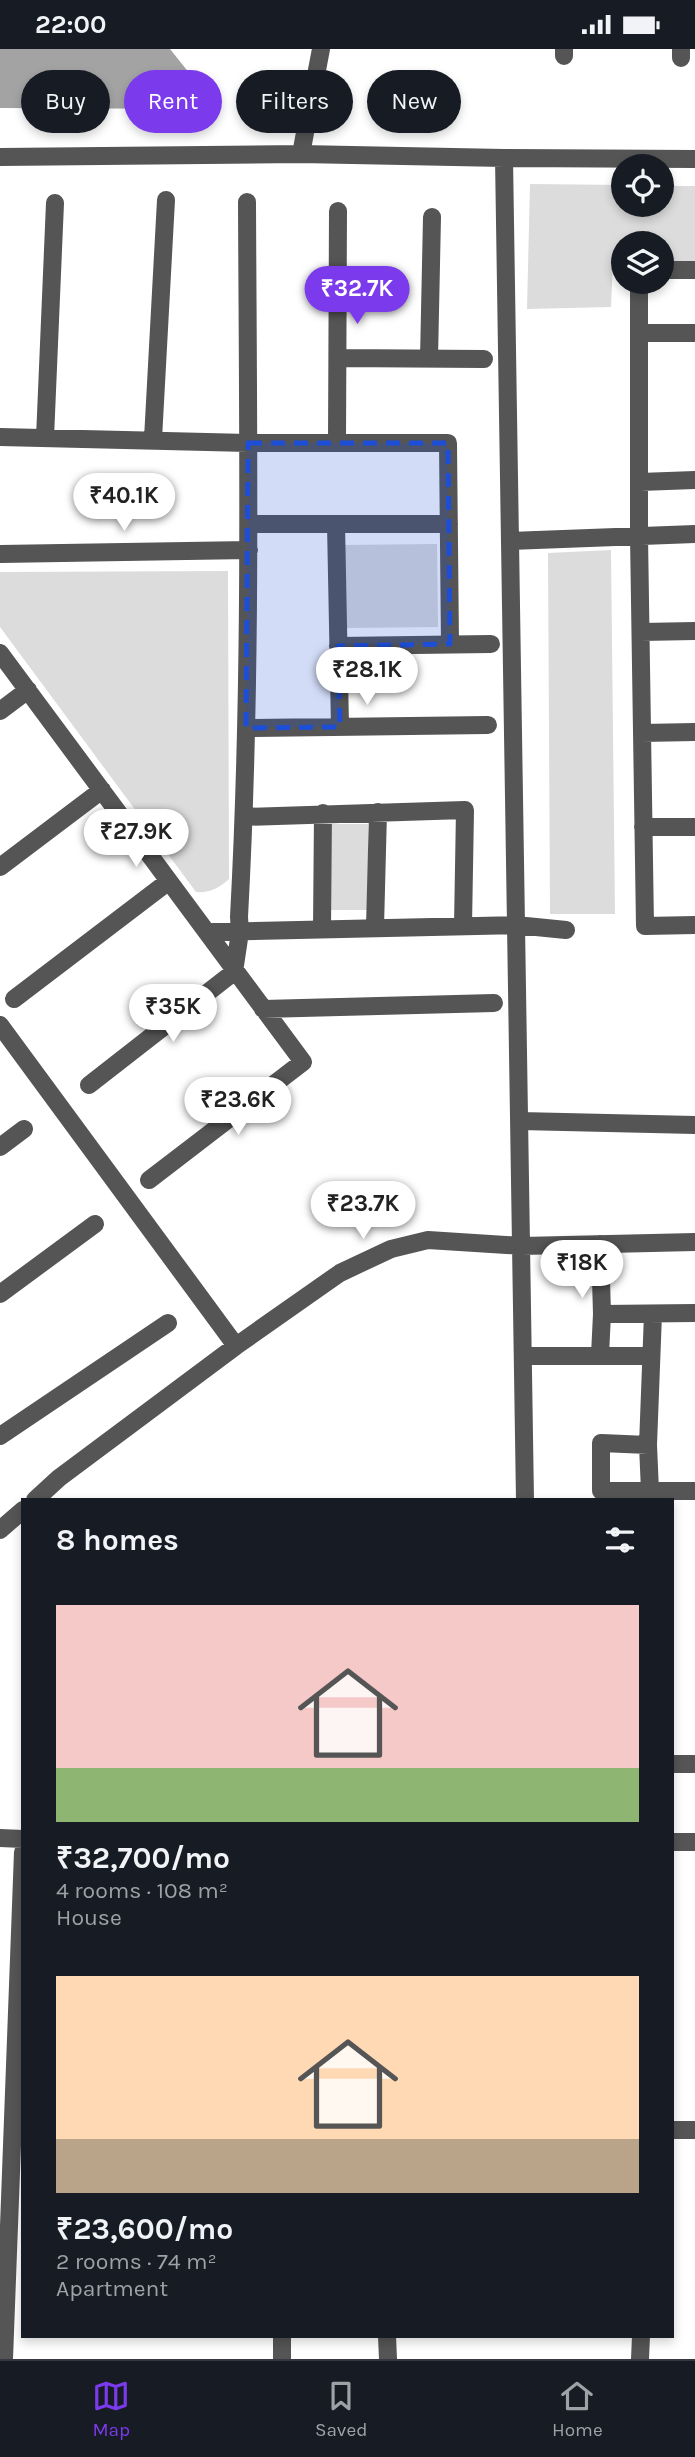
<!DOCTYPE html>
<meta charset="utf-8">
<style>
:root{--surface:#171b24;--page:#242831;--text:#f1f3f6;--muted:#9ea1a6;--line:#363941;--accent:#7c3aed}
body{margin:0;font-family:Karla,sans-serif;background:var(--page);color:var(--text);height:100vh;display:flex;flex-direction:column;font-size:26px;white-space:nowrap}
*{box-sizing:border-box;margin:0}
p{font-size:23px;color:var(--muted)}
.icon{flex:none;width:38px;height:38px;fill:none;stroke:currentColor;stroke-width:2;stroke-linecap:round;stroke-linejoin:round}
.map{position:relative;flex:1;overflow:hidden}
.details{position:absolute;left:21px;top:1449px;width:653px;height:840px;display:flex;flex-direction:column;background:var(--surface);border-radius:0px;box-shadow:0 4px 10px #0003}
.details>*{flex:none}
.guide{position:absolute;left:21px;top:21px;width:654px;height:63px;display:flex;gap:14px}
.controls{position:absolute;left:611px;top:105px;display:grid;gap:14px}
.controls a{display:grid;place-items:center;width:63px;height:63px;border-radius:50%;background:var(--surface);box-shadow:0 4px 10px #0003;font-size:35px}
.price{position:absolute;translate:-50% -60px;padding:0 16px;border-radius:24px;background:#fff;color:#222;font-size:23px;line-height:46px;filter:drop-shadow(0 2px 4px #0008)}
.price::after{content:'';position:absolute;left:50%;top:42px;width:21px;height:16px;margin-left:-10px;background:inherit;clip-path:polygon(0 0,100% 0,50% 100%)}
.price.on{background:var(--accent);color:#fff}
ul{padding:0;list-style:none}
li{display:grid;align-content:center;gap:14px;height:371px;padding:0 35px}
li span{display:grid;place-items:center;height:217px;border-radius:0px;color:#555}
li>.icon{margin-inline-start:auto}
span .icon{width:126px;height:126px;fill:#fffc;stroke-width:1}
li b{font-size:30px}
h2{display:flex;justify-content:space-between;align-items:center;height:84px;padding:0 35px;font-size:30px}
.chip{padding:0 24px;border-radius:32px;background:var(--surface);box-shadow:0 4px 10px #0003;font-size:24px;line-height:63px}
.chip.on{background:var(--accent);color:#fff}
.status{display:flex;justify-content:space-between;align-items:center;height:49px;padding:0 35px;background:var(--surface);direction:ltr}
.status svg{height:19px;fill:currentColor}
.dock{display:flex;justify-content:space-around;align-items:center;height:98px;border-top:2px solid var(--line);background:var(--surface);font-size:19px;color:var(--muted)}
.dock a{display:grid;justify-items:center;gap:4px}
.dock .on{color:var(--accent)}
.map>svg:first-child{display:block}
</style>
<div class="status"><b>22:00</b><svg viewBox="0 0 49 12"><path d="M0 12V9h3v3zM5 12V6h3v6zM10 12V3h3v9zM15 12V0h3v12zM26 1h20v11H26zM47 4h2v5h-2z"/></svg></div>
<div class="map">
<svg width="695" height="2310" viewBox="0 0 695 2310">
<rect width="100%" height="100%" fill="#fff"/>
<path fill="#dcdcdc" d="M530,135l93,1v20h39v-19h33v75h-33v-18h-39v18l-10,1 -2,45 -84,2z
M437,495l1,83 -94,1v-83z
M611,501l4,364h-65l-2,-361z
M228,522l1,308c-10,9 -19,14 -33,13l-196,-265v-55z
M331,775h37l1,86h-38z"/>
<path fill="#a3a3a3" d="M0,0h170l48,60 -218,-1z"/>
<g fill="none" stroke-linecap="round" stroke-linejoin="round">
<path stroke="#555" stroke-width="18" d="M564,7v-7
M681,9v-9
M301,105l20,-105
M0,108l301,-3 203,4 191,1
M504,109l21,1342
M662,221h33
M639,233v254l6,390 50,-1
M640,284h55
M338,309l146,1
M429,310l3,-142
M0,388l248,6h200l2,201
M45,389l10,-235
M153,390l13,-239
M337,393l1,-231
M640,433l55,-2
M249,475h200
M336,475l4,203
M510,492l185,-7
M0,505l249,-4
M641,583l54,-1
M338,597l153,-2
M0,604l303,409 -154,118
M0,662l28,-21
M246,679l242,-3
M642,684l53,-1
M244,768l221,-7 -2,116
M643,778h52
M0,818l102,-77
M375,878l3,-115
M322,879l1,-115
M208,883l308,-7 50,5
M14,950l155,-118
M263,960l231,-6
M0,976l236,321
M89,1036l145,-113 6,-40 -1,-15c13,-239 9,-477 8,-715
M520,1072l175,4
M0,1098l24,-18
M600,1195l2,70 -2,41
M0,1245l95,-70
M602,1265l93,-1
M523,1307h128
M0,1387l168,-113
M648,1396l-47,-2v48h94
M650,1442l-2,-46 5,-131
M35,1451l24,-22 177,-132 104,-73 51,-24 37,-9 94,6 173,-4
M0,1481l23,-20
M672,1715h23
M0,1789l23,1
M672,1793h23
M672,2081h23
M387,2287l1,23
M4,2310l19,-507
M282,2310v-23
M640,2310l1,-23"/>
</g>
<path fill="#1d4ed8" fill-opacity="0.2" stroke="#1d4ed8" stroke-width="5" stroke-dasharray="14 9" stroke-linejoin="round" d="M248,394h200l2,201 -112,2 2,81 -94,1z"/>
</svg>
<div class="controls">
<a><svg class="icon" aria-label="locate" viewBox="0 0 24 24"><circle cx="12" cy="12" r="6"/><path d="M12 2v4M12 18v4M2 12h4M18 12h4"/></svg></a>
<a><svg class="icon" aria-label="layers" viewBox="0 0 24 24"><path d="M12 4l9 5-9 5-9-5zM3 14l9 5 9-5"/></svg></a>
</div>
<b class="price on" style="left:357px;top:277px">₹32.7K</b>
<b class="price" style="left:124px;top:484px">₹40.1K</b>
<b class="price" style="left:367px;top:658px">₹28.1K</b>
<b class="price" style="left:136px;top:820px">₹27.9K</b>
<b class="price" style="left:173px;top:995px">₹35K</b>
<b class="price" style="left:238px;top:1088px">₹23.6K</b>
<b class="price" style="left:363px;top:1192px">₹23.7K</b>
<b class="price" style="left:582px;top:1251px">₹18K</b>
<div class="guide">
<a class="chip">Buy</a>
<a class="chip on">Rent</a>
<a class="chip">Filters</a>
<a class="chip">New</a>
</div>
<section class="details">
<h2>8 homes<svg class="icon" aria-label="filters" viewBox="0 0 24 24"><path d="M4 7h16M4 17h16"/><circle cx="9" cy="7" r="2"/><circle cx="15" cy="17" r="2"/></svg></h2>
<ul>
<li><span style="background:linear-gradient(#f6c9c9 75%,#8fb573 0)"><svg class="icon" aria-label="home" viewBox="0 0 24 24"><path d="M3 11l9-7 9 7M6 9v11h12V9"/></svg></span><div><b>₹32,700/mo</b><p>4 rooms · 108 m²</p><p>House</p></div></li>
<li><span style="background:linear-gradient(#ffd9b3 75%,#b9a48a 0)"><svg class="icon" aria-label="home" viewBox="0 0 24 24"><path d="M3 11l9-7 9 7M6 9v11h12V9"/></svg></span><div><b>₹23,600/mo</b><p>2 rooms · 74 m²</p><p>Apartment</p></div></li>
</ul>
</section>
</div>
<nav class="dock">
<a class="on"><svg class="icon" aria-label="map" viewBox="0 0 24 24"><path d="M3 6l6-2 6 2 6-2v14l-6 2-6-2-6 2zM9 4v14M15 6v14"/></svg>Map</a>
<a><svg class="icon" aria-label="saved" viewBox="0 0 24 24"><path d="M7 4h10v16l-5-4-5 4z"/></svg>Saved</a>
<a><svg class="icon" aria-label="home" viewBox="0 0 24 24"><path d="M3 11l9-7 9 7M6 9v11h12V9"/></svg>Home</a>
</nav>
